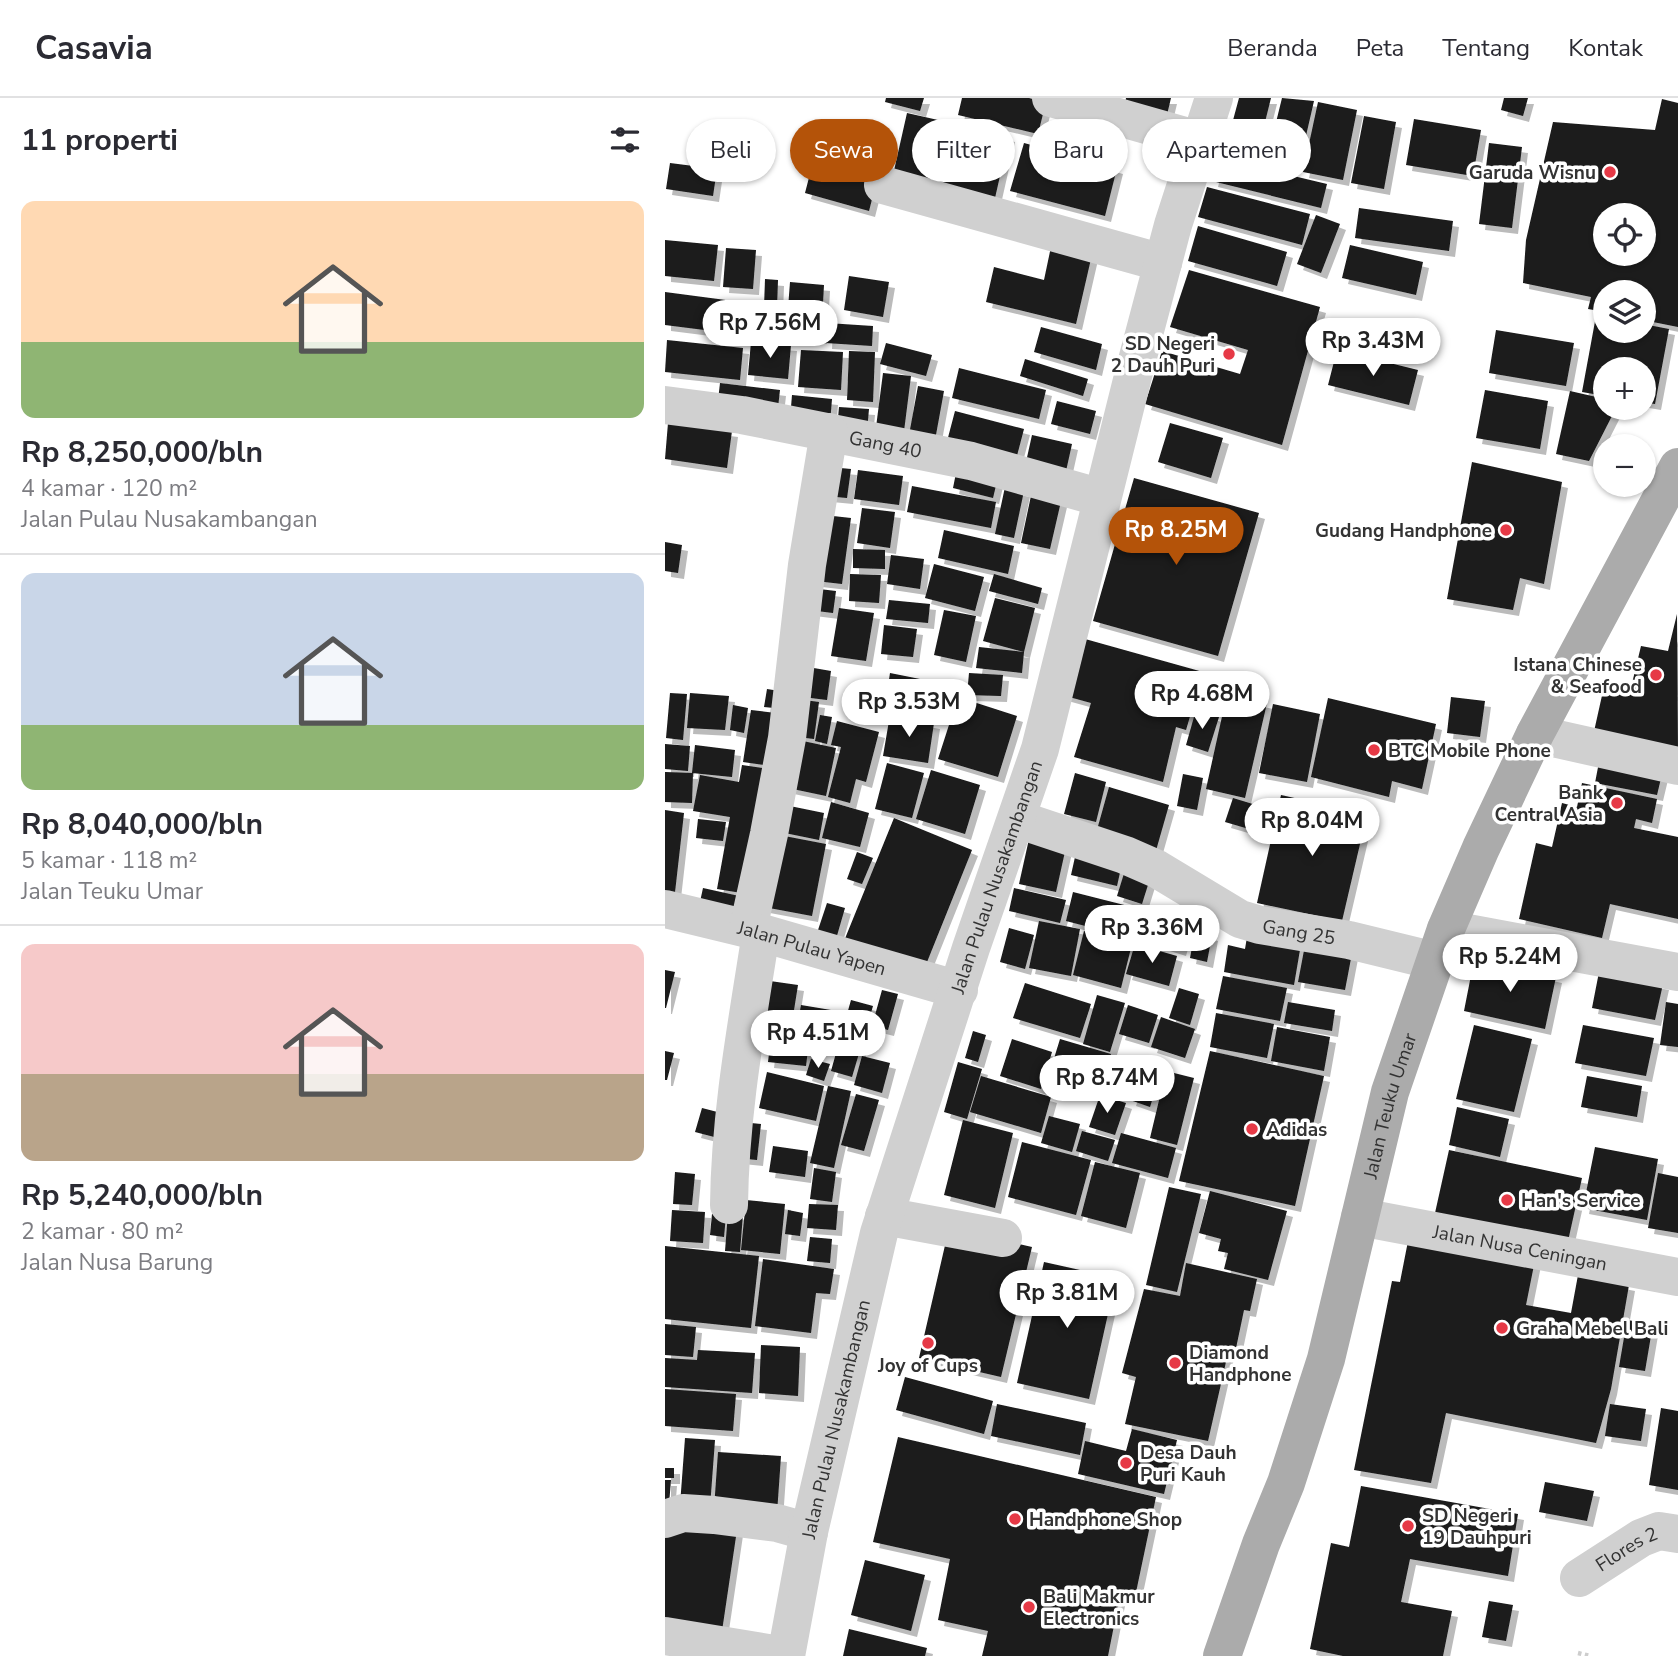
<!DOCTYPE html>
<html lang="id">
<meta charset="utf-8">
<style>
:root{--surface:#fff;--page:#f2f2f3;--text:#2b2b33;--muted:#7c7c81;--line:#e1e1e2;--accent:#b45309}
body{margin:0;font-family:"Nunito Sans",sans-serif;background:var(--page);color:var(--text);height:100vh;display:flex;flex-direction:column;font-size:26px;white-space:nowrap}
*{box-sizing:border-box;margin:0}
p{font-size:23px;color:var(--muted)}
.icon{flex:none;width:38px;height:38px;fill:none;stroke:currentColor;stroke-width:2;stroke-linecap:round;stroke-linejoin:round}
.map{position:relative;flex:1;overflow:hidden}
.drawer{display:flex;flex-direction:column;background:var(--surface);width:665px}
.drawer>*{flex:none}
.banner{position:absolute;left:21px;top:21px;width:665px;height:63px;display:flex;gap:14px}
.fabs{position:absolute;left:928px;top:105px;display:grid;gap:14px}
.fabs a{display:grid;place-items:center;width:63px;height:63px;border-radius:50%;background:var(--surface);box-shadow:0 2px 5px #0004;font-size:35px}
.price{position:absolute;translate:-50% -60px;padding:0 16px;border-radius:24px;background:#fff;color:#222;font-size:23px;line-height:46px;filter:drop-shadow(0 2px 4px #0008)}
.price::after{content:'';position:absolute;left:50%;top:42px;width:21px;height:16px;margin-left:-10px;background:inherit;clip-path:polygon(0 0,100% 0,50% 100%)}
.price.on{background:var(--accent);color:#fff}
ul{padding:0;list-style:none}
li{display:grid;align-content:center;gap:14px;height:371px;padding:0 21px}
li+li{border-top:2px solid var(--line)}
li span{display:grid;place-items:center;height:217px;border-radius:14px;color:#555}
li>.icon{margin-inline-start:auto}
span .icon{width:126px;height:126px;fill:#fffc;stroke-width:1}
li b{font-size:30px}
h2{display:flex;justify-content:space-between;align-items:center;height:84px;padding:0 21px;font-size:30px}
.pill{padding:0 24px;border-radius:32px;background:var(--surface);box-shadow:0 2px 5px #0004;font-size:24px;line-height:63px}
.pill.on{background:var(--accent);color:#fff}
header{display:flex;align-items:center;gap:42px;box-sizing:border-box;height:98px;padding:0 35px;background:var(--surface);border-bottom:2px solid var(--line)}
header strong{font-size:33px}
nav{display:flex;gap:38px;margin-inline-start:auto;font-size:24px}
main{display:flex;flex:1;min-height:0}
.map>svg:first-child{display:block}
</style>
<header>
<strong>Casavia</strong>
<nav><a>Beranda</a><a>Peta</a><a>Tentang</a><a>Kontak</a></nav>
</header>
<main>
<section class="drawer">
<h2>11 properti<svg class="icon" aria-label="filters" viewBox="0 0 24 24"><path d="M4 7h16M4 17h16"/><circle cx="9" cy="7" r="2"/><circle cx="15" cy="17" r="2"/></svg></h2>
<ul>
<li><span style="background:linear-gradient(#ffd9b3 65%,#8fb573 0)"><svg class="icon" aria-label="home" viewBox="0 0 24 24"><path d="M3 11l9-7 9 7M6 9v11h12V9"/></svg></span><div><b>Rp 8,250,000/bln</b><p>4 kamar · 120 m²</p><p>Jalan Pulau Nusakambangan</p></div></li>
<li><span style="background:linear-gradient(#c9d6e8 70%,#8fb573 0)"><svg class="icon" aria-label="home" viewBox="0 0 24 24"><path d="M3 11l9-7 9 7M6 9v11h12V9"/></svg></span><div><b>Rp 8,040,000/bln</b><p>5 kamar · 118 m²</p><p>Jalan Teuku Umar</p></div></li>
<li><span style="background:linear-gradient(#f6c9c9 60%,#b9a48a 0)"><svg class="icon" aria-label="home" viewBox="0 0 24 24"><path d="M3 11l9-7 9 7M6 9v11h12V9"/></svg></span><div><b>Rp 5,240,000/bln</b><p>2 kamar · 80 m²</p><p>Jalan Nusa Barung</p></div></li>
</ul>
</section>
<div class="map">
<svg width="1013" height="1558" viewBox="0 0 1013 1558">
<defs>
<filter id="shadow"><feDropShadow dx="6" dy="6" stdDeviation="0" flood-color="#0004"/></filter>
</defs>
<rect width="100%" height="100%" fill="#fff"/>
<path fill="#1a1a1a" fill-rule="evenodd" filter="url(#shadow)" d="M221,0h38l-4,13 -35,-9z
M297,0h67l17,4 -8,32 -80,-19z
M461,0h45l-6,25 -42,-9z
M574,0h32l-15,60 -31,-8z
M617,0l32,3 -15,65 -32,-7z
M839,0h24l-5,18 -22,-6z
M997,1l16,4v224l-35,-7v-28h-38v20l-17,-3 3,-12 -68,-14 3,-43 27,-118 102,8zM940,117h38v39h-38z
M653,4l39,8 -14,70 -40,-8z
M399,13l42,11 -6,25 -42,-11z
M242,15l102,23 -14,62 -102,-23z
M699,18l32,6 -12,67 -33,-6z
M749,21l67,11 -8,46 -67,-11z
M154,41l64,17 -14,55 -64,-18z
M359,45l93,25 -12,48 -95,-25z
M824,45l33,4 -10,81 -33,-4z
M553,60l109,26 -6,24 -109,-27z
M5,65l47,6 -4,27 -47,-7z
M542,89l103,27 -8,31 -104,-28z
M694,110l94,13 -4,30 -94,-13z
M651,117l24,9 -19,49 -24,-9z
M533,128l89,26 -10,34 -89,-25z
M0,142l53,5 -4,36 -49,-5z
M387,144l41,8 -17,74 -90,-22 8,-35 50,13z
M685,147l73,17 -7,33 -74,-17z
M61,150l30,2 -3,39 -30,-2z
M524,172l131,37 -38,138 -137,-41 17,-53 78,23 8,-24 -78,-23z
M184,178l40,6 -6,35 -39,-7z
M100,181l13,1 -2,55h-13z
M125,184l34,3 -3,53 -35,-3z
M0,194l91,12 -4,32 -87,-11z
M931,218l9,2v13h38v-7l26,5 -14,75 -12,-2v-33h-38v27l-23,-4z
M162,225l46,3 -1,20 -46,-3z
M376,229l61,17 -6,26 -62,-18z
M831,232l78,13 -8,43 -77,-13z
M2,242l76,8 -3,32 -75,-8z
M86,244l40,3 -3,34 -40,-4z
M221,245l46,12 -6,21 -46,-12z
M136,252l42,2 -2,38 -43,-3z
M672,252l81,20 -9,35 -81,-20z
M184,253l26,1 -2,50 -26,-2z
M360,261l63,20 -5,17 -63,-20z
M294,270l87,22 -7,29 -87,-21z
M218,275l28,3 -8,63 -28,-4z
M55,285l60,7 -3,26 -60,-7z
M253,288l26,5 -11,60 -26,-5z
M820,292l63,11 -8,48 -64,-11z
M905,293l35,8v9h11l-27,53 -33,-7z
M127,297l40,4 -2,24 -40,-4z
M392,303l39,10 -6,23 -39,-10z
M174,309l30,2 -2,22 -30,-2z
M290,313l69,18 -10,38 -69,-18z
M3,325l64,8 -5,37 -62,-9z
M505,325l53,15 -12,40 -53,-16z
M367,337l40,9 -8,36 -40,-9z
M807,364l90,20 -18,102 -24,-6 -7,32 -66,-11z
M165,369l21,2 -4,29 -21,-2z
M292,370l41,9 -5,21 -40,-10z
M193,372l45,6 -4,29 -45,-6z
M469,380l125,35 -41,143 -125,-35z
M247,388l84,16 -5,26 -84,-16z
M340,389l19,4 -10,47 -19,-4z
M367,393l30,6 -12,52 -29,-6z
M197,410l33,4 -5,36 -33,-5z
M159,417l27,3 -9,66 -26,-3z
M279,432l70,16 -6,28 -70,-16z
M0,444l17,3 -4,28 -13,-2z
M188,451l32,1v19l-32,-1z
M226,457l33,4 -4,30 -33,-5z
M269,466l50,13 -9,34 -50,-13z
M185,476l31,1 -2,28 -30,-2z
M329,476l48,14 -4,16 -49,-13z
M146,490l25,3 -3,22 -24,-3z
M330,500l40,10 -11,44 -2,21 -46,-5 3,-21 45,5 -41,-11z
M224,502l41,4 -2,19 -42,-4z
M174,510l35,5 -8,48 -35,-5z
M279,512l32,6 -10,46 -32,-7z
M1012,516l1,141 -85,-19 10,-45 26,5 12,-50 27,5z
M219,527l33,4 -4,28 -32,-3z
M413,539l125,35 -17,58 -10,-3 -13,55 -89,-25 17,-54 -29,-8z
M143,569l23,4 -4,29 -24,-3z
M225,575l30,6 -5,33 -30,-6z
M304,575l34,2 -2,21 -34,-1z
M102,591l19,3 -2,17 -20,-2z
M5,595l17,1 -4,46 -17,-2z
M25,595l39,3 -4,34 -38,-2z
M184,596l33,6 -3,19 -33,-5z
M562,596l40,9 -22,95 -39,-9z
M293,599l59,19 -19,61 -60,-18z
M786,599l34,4 -5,36 -33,-4z
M663,600l108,26 -14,65 -30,-8 -3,16 -78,-20z
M139,602l15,2 -5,37 -16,-2z
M608,606l47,10 -13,68 -48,-9z
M68,607l15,3 -4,25 -14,-3z
M86,612l33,4 -7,53 -34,-5z
M531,612l23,7 -11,35 -22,-7z
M155,617l12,2 -5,27 -12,-3z
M225,617l44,8 -6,40 -45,-7z
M172,623l42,11 -13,50 -10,-3 -6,24 -22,-6 13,-50 -10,-2z
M133,642l38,8 -10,48 -38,-8z
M0,646l25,2 -2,25 -23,-2z
M30,647l40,5 -3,27 -40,-4z
M934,664l63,12 -5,21 -62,-12z
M222,665l37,10 -12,45 -37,-9z
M77,667l33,5 -21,125 -37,-6 13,-72 -37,-6 7,-36 39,7z
M266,672l49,15 -15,49 -49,-15z
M0,674l28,1 -1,30 -27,-1z
M410,675l31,9 -10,40 -32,-8z
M518,676l20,4 -6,32 -20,-4z
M917,685l75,16 -5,24 -16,-4 -2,9 44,9v82l-68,-15 -8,34 -83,-19 17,-76 16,4 10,-44 15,4z
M444,689l60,18 -14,49 -60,-17z
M616,697l86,19 -25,107 -85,-18z
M568,700l23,7 -7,24 -24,-7z
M166,704l38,11 -9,34 -38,-9z
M120,707l39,8 -5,27 -39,-8z
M0,712l19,3 -10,88h-9z
M229,720l78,32 -49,122 -79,-31z
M33,721l28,3 -3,19 -27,-3z
M114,737l47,9 -14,72 -48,-9z
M364,741l37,8 -10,45 -37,-8z
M412,750l46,11 -6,27 -46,-11z
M192,754l16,6 -11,26 -15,-5z
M462,766l25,8 -10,32 -25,-8z
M38,790l36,8 -5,23 -36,-8z
M349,790l52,12 -6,23 -51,-12z
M408,794l67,17 -8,29 -66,-17z
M162,805l18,5 -9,31 -19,-6z
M482,808l42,13 -9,31 -42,-13z
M374,823l41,8 -9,47 -42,-8z
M344,830l25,7 -9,34 -25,-7z
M419,833l48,13 -11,44 -48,-13z
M530,833l17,4 -5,27 -17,-4z
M582,839l55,1 -8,47 -70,-13 4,-27 17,4z
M641,842l47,8 -8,42 -47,-8z
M470,846l42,12 -8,30 -43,-12z
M809,862l82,17 -11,52 -81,-18z
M0,872l10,2 -9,36h-1z
M934,874l64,12 -8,36 -63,-12z
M558,878l64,12 -7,33 -64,-12z
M98,882l35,5 -8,50 -35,-5z
M360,885l66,21 -11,34 -67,-20z
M514,890l20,6 -9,31 -21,-7z
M217,892l16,4 -10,36 -16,-4z
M432,897l28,8 -15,49 -27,-8z
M186,902l22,6 -21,71 -21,-6z
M623,904l47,8 -3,21 -48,-8z
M1001,904l12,2v43l-18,-2z
M136,907l36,6 -6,30 -35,-7z
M463,907l30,10 -9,28 -30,-9z
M551,915l58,11 -7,34 -57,-11z
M496,919l34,12 -10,29 -34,-11z
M809,927l58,14 -18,73 -58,-13z
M918,927l71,13 -8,38 -71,-13z
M612,929l53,10 -6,34 -53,-10z
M308,933l13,4 -8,27 -13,-4z
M106,939l38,4 -3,25 -38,-4z
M347,941l40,13 -11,37 -41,-13z
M395,941l51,15 -12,40 -51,-16z
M0,953l9,2 -7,27h-2z
M545,953l114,25 -29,130 -116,-25z
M197,958l28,7 -8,30 -28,-8z
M146,961l19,5 -6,17 -18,-6z
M293,964l24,7 -15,50 -23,-7z
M475,971l20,6 -10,32 -20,-7z
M501,973l28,7 -17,67 -27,-7z
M102,974l57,14 -8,35 -57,-13z
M316,978l70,21 -10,36 -71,-21z
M922,978l55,10 -5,31 -56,-10z
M163,988l23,5 -17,77 -24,-5z
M191,996l23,6 -15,51 -23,-6z
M435,997l26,8 -11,32 -26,-8z
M792,1009l52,12 -9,38 -51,-12z
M37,1010l27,7 -7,24 -27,-7z
M384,1018l31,8 -8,28 -31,-9z
M298,1022l50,13 -18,75 -51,-13z
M76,1024l20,2 -4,36 -20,-2z
M417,1033l33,9 -7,21 -32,-10z
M456,1035l55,15 -8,30 -56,-15z
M357,1044l69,18 -15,55 -68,-18z
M108,1048l35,5 -3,26 -36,-5z
M930,1049l63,12 -11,61 -64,-12z
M784,1052l133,28 -16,72 -133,-28z
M430,1064l45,11 -14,55 -45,-12z
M149,1070l22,4 -4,30 -22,-3z
M10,1074l20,2 -3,31 -19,-1z
M993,1075l20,4v56l-30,-5z
M504,1089l32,7 -24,98 -31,-7z
M545,1093l77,20 -19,69 -44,-11 4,-16 -10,-2 3,-12 -22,-6z
M81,1102l39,4 -5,50 -39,-4z
M144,1106l29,1 -2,25 -29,-2z
M7,1112l33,2 -2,31 -33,-2z
M123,1112l15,3 -3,23 -15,-2z
M63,1115l15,1 -3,38 -15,-1z
M47,1116l14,1 -2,22 -14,-2z
M284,1130l83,19 -31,130 -82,-19z
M744,1138l126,24 -9,45 45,8 7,-38 51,10 -18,104 -15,54 -150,-30 -15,70 -77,-13 38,-189 8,1z
M145,1139l22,2 -2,24 -23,-2z
M0,1148l94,10 -8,72 -86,-9z
M98,1161l71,10 -4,25 -14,-1 -5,40 -56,-7z
M379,1164l72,16 -27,121 -72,-16z
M521,1165l71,16 -7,32 -6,-1 -9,43h-7l-20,88 -83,-17 11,-47 -14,-4 22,-84 36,7z
M962,1222l26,4 -8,47 -26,-4z
M0,1226l31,3 -3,30 -28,-2z
M96,1247l39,2 -2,49 -39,-3z
M33,1252l57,3 -3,40 -87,-6v-29l32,2z
M240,1279l88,24 -9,33 -88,-24z
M0,1291l71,5 -3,37 -68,-5z
M332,1306l89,19 -6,32 -89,-19z
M945,1306l36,5 -5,32 -36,-5z
M996,1310l17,3v79l-29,-5z
M467,1331l45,11 -13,54 -86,-20 7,-33 41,10z
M233,1339l258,60 -21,100 -15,-2 -12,61h-126l6,-25 -50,-11 12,-61 -77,-17z
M20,1340l30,2 -5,67 -30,-2z
M53,1354l63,4 -4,57 -63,-4z
M0,1370h9v10h-9z
M0,1382h6l-3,37 -3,-1z
M880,1384l49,9 -7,30 -48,-9z
M696,1388l157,28 -10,62 -98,-17 -9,43 51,9 -9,45h-100l-33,-7 21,-106 18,4z
M73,1425l-16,108 -57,-8v-99z
M200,1462l60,15 -14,56 -60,-16z
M824,1503l24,4 -7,36 -24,-4z
M184,1531l78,19 -2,8h-82z"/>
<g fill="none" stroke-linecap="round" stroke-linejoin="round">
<path stroke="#cdcdcd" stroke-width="4.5" stroke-dasharray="3.5 3.5" stroke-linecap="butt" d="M913,1555l12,3"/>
<g stroke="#d0d0d0" stroke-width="38">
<path d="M386,0l148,42"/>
<path d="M218,87l280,78"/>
<path id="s1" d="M0,307l77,10 229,46 131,37"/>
<path d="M870,636l143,32"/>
<path id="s2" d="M352,721l108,36 32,14 83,50 20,6 89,15 86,21"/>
<path id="s3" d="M0,811l83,20 211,61"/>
<path d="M83,831l21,-95 18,-96 20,-173 22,-133"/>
<path d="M781,831l232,43"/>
<path d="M64,1107c1,-92 18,-182 32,-272"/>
<path d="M219,1118l119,22"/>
<path id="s4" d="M695,1119l318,60"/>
<path d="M0,1421l18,-6 31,2 63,8 32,9"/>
<path id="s5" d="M914,1480l62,-40 18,-7 19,3"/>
<path d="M0,1538l121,20"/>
<path id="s6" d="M121,1558l23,-124 70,-299 92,-285 69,-199 94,-377 39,-147 41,-127"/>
</g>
<path stroke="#ababab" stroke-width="38" id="s7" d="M557,1558l39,-112 25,-61 40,-124 64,-267 56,-163 35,-81 54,-114 143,-267"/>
</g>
<g fill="#e63946" stroke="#fff" stroke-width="2.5">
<circle cx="945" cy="74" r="7"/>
<circle cx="564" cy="256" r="7"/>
<circle cx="841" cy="432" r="7"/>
<circle cx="991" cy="577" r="7"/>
<circle cx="709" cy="652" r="7"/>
<circle cx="952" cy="705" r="7"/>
<circle cx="587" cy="1031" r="7"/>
<circle cx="842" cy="1102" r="7"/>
<circle cx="837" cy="1230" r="7"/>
<circle cx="263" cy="1245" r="7"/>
<circle cx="510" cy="1265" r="7"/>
<circle cx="461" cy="1365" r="7"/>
<circle cx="350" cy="1421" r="7"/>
<circle cx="743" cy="1428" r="7"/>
<circle cx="364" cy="1509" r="7"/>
</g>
<g text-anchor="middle" stroke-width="7" stroke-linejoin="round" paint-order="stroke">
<g font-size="19" font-weight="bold" fill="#333" stroke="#fff" text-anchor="start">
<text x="931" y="81" text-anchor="end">Garuda Wisnu</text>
<text x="550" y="252" text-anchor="end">SD Negeri<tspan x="550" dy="22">2 Dauh Puri</tspan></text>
<text x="827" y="439" text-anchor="end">Gudang Handphone</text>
<text x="977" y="573" text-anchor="end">Istana Chinese<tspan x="977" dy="22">&amp; Seafood</tspan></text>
<text x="723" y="659">BTC Mobile Phone</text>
<text x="938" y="701" text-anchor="end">Bank<tspan x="938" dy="22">Central Asia</tspan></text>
<text x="601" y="1038">Adidas</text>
<text x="856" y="1109">Han's Service</text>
<text x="851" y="1237">Graha Mebel Bali</text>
<text x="524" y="1261">Diamond<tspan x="524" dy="22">Handphone</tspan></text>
<text x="263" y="1274" text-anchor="middle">Joy of Cups</text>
<text x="475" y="1361">Desa Dauh<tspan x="475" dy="22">Puri Kauh</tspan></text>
<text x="757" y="1424">SD Negeri<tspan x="757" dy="22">19 Dauhpuri</tspan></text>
<text x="364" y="1428">Handphone Shop</text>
<text x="378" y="1505">Bali Makmur<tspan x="378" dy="22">Electronics</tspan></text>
</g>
<g font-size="19" fill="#333" stroke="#fff">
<text dy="7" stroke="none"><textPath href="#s1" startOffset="224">Gang 40</textPath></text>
<text dy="7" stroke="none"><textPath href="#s6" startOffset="808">Jalan Pulau Nusakambangan</textPath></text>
<text dy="7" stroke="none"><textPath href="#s2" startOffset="306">Gang 25</textPath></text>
<text dy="7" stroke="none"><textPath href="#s3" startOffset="152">Jalan Pulau Yapen</textPath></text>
<text dy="7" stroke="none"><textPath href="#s7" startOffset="576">Jalan Teuku Umar</textPath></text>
<text dy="7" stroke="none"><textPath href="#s4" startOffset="163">Jalan Nusa Ceningan</textPath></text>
<text dy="7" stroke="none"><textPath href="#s6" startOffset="242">Jalan Pulau Nusakambangan</textPath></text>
<text dy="7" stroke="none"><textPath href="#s5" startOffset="56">Flores 2</textPath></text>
</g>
</g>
</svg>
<div class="fabs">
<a><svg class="icon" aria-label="locate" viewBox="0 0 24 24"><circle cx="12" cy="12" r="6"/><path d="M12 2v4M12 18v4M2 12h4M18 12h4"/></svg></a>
<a><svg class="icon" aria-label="layers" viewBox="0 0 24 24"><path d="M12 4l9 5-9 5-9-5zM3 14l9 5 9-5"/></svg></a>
<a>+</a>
<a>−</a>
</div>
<b class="price" style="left:105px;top:262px">Rp 7.56M</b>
<b class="price" style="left:708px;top:280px">Rp 3.43M</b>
<b class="price on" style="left:511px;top:469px">Rp 8.25M</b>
<b class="price" style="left:537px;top:633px">Rp 4.68M</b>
<b class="price" style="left:244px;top:641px">Rp 3.53M</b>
<b class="price" style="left:647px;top:760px">Rp 8.04M</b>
<b class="price" style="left:487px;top:867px">Rp 3.36M</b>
<b class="price" style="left:845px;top:896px">Rp 5.24M</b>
<b class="price" style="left:153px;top:972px">Rp 4.51M</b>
<b class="price" style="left:442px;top:1017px">Rp 8.74M</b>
<b class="price" style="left:402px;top:1232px">Rp 3.81M</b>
<div class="banner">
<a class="pill">Beli</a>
<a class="pill on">Sewa</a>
<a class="pill">Filter</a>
<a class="pill">Baru</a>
<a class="pill">Apartemen</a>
</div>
</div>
</main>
